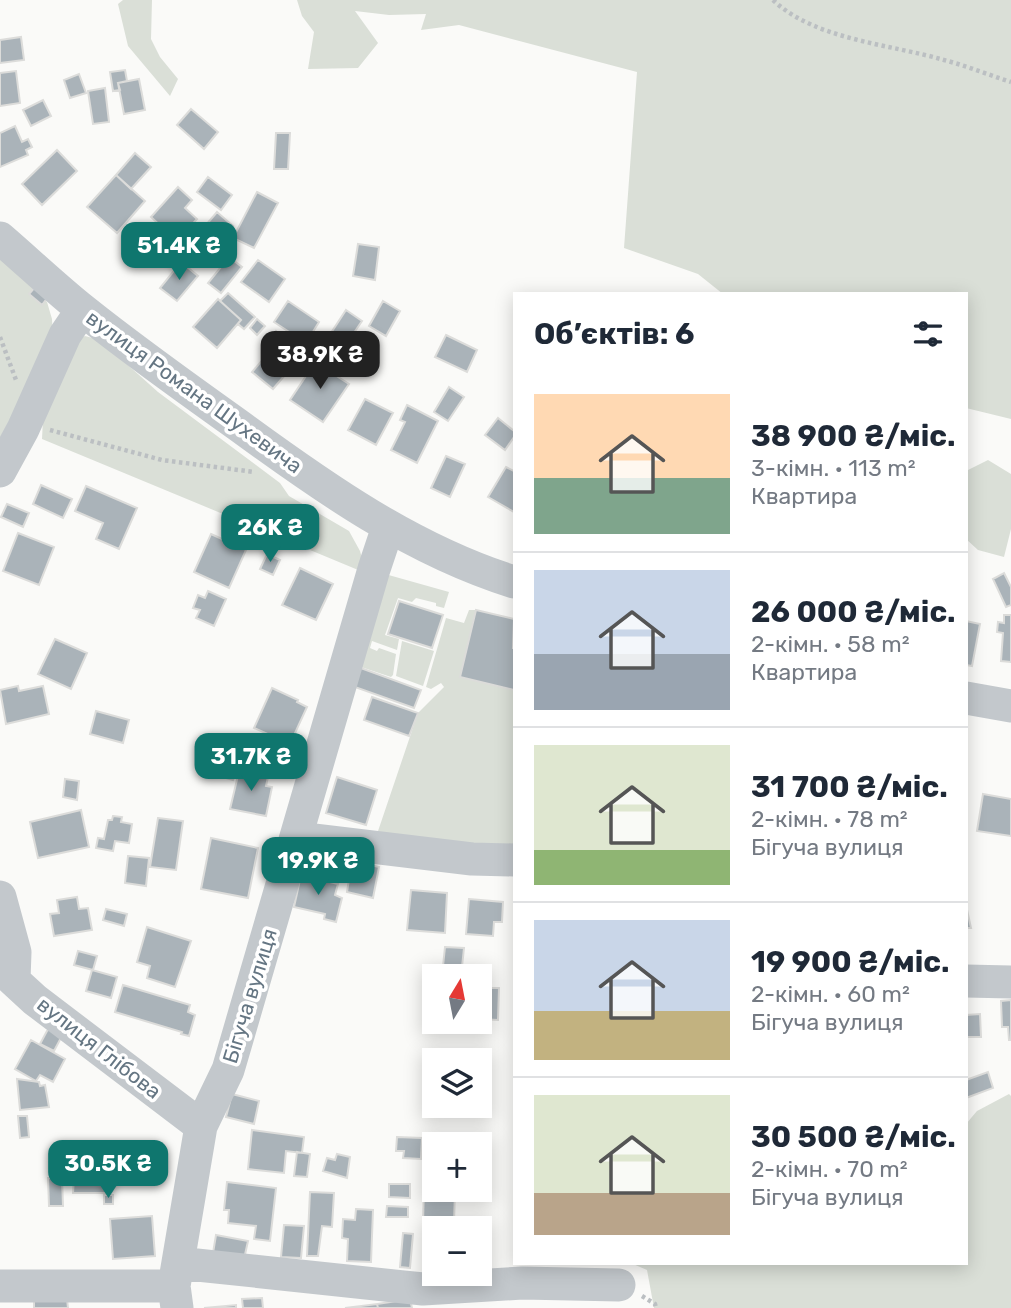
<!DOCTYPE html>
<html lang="uk">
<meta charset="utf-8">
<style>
:root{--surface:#fff;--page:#f6f6f7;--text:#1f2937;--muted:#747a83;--line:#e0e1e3;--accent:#0f766e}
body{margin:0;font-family:Rubik,sans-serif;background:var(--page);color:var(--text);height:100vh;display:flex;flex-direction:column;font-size:26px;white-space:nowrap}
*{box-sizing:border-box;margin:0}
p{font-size:23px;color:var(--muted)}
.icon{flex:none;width:38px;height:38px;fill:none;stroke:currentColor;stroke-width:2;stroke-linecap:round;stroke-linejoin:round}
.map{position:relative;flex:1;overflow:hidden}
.side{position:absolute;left:513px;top:292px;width:455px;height:973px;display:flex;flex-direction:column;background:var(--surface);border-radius:0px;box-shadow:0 4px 18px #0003}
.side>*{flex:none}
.needle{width:46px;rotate:10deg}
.tools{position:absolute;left:422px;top:964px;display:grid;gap:14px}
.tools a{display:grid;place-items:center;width:70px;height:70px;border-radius:0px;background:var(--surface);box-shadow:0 4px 18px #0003;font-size:35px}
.price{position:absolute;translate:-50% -60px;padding:0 16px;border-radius:14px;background:var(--accent);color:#fff;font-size:23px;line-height:46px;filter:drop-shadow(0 2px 4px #0008)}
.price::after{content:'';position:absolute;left:50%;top:42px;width:21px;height:16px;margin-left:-10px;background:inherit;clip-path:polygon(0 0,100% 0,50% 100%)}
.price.current{background:#222;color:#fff}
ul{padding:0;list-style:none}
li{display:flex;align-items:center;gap:21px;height:175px;padding:0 21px}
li+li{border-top:2px solid var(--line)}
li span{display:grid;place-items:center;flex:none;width:196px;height:140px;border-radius:0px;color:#555}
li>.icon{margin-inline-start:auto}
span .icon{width:84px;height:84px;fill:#fffc;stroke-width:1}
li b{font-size:30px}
h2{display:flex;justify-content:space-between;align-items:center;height:84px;padding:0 21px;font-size:30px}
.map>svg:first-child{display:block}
</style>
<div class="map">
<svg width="1011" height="1308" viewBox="0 0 1011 1308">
<rect width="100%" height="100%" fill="#fafaf8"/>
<path fill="#dadfd7" d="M123,0h29l-1,39 9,18 18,22 -8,17 -42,-50 -10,-42z
M297,0h714v419l-45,-11v-114h-243l-25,-20 -74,-26 13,-176 -178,-47 -38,5 5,-16 -37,1 -34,-4 23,32 -20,25 -50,1 6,-37 -12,-16z
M0,253l47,49 5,17 1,21 -53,98z
M85,336l15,4 58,52 122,91 9,13 60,35 11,20 5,18 -2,3 -321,-133 1,-20 30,-78z
M988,460l23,14v55l-7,28 -26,-7 -12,-11v-68z
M385,574l64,18 -5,16 -8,-2v-3l-20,-5 -4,4 -14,-4 -13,37 14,4 -2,11 -25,-9 -2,7 7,3 2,-3 17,6 -3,21 -2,2 -33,-11z
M469,610h7l-16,67 54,13v163l-138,-16 42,-124 26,-26 -3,-4 -10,6 -5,-2 20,-69 18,5z
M402,641l32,10 -11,35 -27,-10z
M1009,1094l2,2v212h-357l-7,-38 -14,-6h333v-140l11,-13z"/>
<path fill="#aab3b9" stroke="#dcdcda" stroke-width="2" d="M21,37l3,23 -24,3v-23z
M125,70l2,11 -9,2 2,7 -7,1 -3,-19z
M16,71l4,32 -20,3v-33z
M79,74l7,19 -16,5 -6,-18z
M139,79l6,31 -21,4 -6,-31z
M105,88l4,34 -16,2 -5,-33z
M43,100l8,16 -20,10 -8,-16z
M191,109l27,23 -14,17 -27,-24z
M15,126l7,16 6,-3 4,8 -6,3 2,5 -28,12v-34z
M276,133h14l-2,36h-14z
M57,150l20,21 -35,34 -20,-21z
M135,153l16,14 -20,22 -15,-14z
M116,175l29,26 -28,32 -30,-26z
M208,177l24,18 -11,15 -24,-18z
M178,187l14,13 -7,8 12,11 -20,22 -26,-24z
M257,192l21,11 -24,45 -21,-10z
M217,212l16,14 -23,25 -15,-13z
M358,244l21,3 -4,33 -22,-4z
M229,257l13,10 -21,26 -13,-10z
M258,260l27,19 -16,23 -28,-20z
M181,262l17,14 -21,25 -17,-13z
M35,287l13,10 -6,8 -13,-11z
M228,293l27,24 -11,12 -6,-5 3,-4 -21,-19z
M218,299l23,21 -24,28 -24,-21z
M288,301l31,21 -13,21 -32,-21z
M383,301l17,10 -14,25 -17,-10z
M346,310l16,11 -17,25 -16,-10z
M257,319l8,7 -8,9 -7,-7z
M276,331l27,23 -30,35 -21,-17 19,-22 -6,-5z
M446,335l31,15 -10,22 -32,-15z
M318,358l17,11 -3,4 17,11 -26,38 -33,-22z
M449,387l15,10 -16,24 -14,-9z
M365,399l28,14 -17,32 -28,-15z
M407,405l31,16 -21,42 -26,-13 14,-28 -5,-2z
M498,418l16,13v6l-9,13 -20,-15z
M446,456l19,8 -15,33 -19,-9z
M506,467l8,4v41l-26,-15z
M41,485l31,14 -9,19 -30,-14z
M86,486l51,22 -18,41 -23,-10 7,-16 -28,-12z
M7,504l22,9 -6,14 -22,-10z
M18,533l36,14 -15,38 -36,-14z
M211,534l35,16 -17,38 -35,-16z
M267,554l13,6 -7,15 -13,-6z
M300,568l33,16 -17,36 -34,-15z
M1004,573l7,14v18l-5,2 -13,-28z
M208,591l18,8 -12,27 -18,-8 4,-8 -7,-2 5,-13 7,3z
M399,601l44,14 -11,33 -44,-14z
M476,610l38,9 -1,29h1v42l-54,-13z
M1004,615h7v47l-10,-1 2,-28 -6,-1 1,-10 6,1z
M966,621l14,3 -8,42 -6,-1z
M55,639l32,14 -16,36 -33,-15z
M358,667l63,23 -7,18 -62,-22z
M18,686l1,5 24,-5 6,28 -43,10 -6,-34z
M272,688l26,12 -1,2 10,5 -17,37 -36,-16z
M372,697l46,16 -9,23 -45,-16z
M96,711l33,9 -6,23 -33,-9z
M217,746l18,5 -5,17 6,2 -3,10 -24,-7z
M240,767l22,5 -1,4 7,1 -2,9 6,1 -6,29 -36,-7z
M337,777l40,13 -11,35 -40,-12z
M65,779l14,2 -2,19 -14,-3z
M983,794l28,5v37l-34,-5z
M81,810l8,37 -51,11 -8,-36z
M113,816l9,1 -1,5 11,2 -3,19 -14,-2 -2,10 -17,-3 2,-10 6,1 4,-19h4z
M158,818l25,3 -7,49 -26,-3z
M211,838l47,10 -10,50 -47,-9z
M128,856l21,2 -3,28 -21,-3z
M358,862l21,5 -6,31 -26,-6 2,-13 5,1z
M301,875l37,9 -3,11 7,3 -6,24 -12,-3 1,-5 -31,-7z
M411,890l36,3 -2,40 -38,-3z
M77,897l2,12 9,-1 4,22 -38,6 -4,-22 9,-1 -2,-13z
M469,899l34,3 -1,20h-8l-1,14 -27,-2z
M966,905l5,23h-5z
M106,909l21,5 -3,12 -21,-6z
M147,927l44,14 -16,46 -28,-9 3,-12 -13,-4z
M445,947l19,1 -3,28h-19z
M78,951l19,5 -4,14 -19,-5z
M92,970l25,7 -6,21 -25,-7z
M123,985l67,20 -2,7 7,3 -6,21 -8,-2 1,-2 -67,-20z
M480,988h19l-1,32 -18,-1z
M1011,1000v40h-2l-1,-13h-6l-1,-26z
M980,1014l1,23h-15v-22z
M51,1028l12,6 -9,17 -14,-7 7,-13z
M31,1040l34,19 -12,23 -13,-7 -4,6 -21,-12z
M988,1072l5,16 -27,10v-18z
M17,1079l22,3 1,4 5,-1 4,22 -29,3z
M232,1094l27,7 -5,23 -28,-7z
M18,1116h9l2,21 -9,1z
M252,1130l52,7 -2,16 -16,-2 -2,22 -36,-4z
M397,1137l25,1 -1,21 -18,-1 1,-7h-8z
M297,1152l13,2 -3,23 -13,-1z
M337,1154l13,3 -3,21 -24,-7 4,-13 8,2z
M48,1178h14l1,28h-14z
M74,1178h34v15h-35z
M227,1182l49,6 -6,53 -16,-2 2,-13 -28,-3 1,-13h-5z
M389,1184h21v14l-21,-1z
M424,1186h10v4h21l-1,34 -31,-1z
M310,1192l24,1 -2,34 -10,-1 -4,30h-11z
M104,1195h9v9h-9z
M387,1206l21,1v10h-22z
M356,1209l17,1 -2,52 -24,-1 1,-22 -6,-1 1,-19 12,1z
M152,1216l3,40 -42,3 -3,-40z
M284,1225l20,1 -3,32 -20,-1z
M403,1233l10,1 -3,34 -10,-1z
M216,1235l32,6 -4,18 -31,-6z
M262,1298l1,10h-20l-1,-9z
M34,1299h33l1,9h-34z
M410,1299l2,9h-34l-1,-4z
M377,1304l1,4h-33z
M236,1305v3h-32z"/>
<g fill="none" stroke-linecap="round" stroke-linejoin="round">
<path stroke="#bbbfc2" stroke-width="4.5" stroke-dasharray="3.5 3.5" stroke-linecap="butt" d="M773,0c42,40 117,44 171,60 23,6 45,15 67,22
M0,337l16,43
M50,430l112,30 92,12
M642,1296l13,8 1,4"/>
<path stroke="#c3c8cc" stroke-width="33" d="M0,238c28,24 55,50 84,73 50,40 102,77 154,114 86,63 174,125 276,157
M0,471l23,-42 42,-94 17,-25
M966,698l45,8
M297,838l175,21 42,1
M0,897l15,55 -1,28
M0,968l35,32 166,126
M966,981l45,1
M178,1263l245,26 99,-6 97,2
M0,1286h174
M177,1308l-3,-22 27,-160 27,-56 146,-501 14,-42"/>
</g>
<g text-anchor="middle" stroke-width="7" stroke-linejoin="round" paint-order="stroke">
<g font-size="21" fill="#657683" stroke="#fff">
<text transform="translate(194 392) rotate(36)" y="7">вулиця Романа Шухевича</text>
<text transform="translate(250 996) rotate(-73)" y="7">Бігуча вулиця</text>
<text transform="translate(99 1048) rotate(38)" y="7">вулиця Глібова</text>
</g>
</g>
</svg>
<div class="tools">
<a><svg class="needle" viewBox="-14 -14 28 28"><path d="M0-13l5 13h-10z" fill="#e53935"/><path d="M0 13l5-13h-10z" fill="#747a83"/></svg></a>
<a><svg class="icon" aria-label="layers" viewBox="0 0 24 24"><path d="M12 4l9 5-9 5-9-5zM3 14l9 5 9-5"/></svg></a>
<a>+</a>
<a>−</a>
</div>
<b class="price" style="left:179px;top:282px">51.4K ₴</b>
<b class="price current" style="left:320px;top:391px">38.9K ₴</b>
<b class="price" style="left:270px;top:564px">26K ₴</b>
<b class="price" style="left:251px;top:793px">31.7K ₴</b>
<b class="price" style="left:318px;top:897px">19.9K ₴</b>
<b class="price" style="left:108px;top:1200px">30.5K ₴</b>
<section class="side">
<h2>Об’єктів: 6<svg class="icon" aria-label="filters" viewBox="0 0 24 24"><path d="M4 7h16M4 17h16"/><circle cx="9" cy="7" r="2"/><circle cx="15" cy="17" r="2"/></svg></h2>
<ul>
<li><span style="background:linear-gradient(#ffd9b3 60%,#7fa58c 0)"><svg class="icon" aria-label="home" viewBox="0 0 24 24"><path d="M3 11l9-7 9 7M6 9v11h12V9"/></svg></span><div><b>38 900 ₴/міс.</b><p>3-кімн. · 113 m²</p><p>Квартира</p></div></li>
<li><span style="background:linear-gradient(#c9d6e8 60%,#9aa5b1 0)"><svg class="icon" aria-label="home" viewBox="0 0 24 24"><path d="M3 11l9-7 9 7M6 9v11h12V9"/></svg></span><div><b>26 000 ₴/міс.</b><p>2-кімн. · 58 m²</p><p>Квартира</p></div></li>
<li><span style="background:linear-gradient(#dfe7d0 75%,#8fb573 0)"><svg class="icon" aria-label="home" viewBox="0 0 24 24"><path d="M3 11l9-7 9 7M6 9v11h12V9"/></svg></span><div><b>31 700 ₴/міс.</b><p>2-кімн. · 78 m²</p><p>Бігуча вулиця</p></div></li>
<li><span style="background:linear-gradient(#c9d6e8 65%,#c2b280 0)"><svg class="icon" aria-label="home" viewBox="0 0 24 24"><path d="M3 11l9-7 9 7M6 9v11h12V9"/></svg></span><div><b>19 900 ₴/міс.</b><p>2-кімн. · 60 m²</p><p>Бігуча вулиця</p></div></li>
<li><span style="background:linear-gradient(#dfe7d0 70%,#b9a48a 0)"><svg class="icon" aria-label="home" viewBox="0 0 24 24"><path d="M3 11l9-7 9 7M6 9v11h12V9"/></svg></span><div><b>30 500 ₴/міс.</b><p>2-кімн. · 70 m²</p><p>Бігуча вулиця</p></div></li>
</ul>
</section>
</div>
